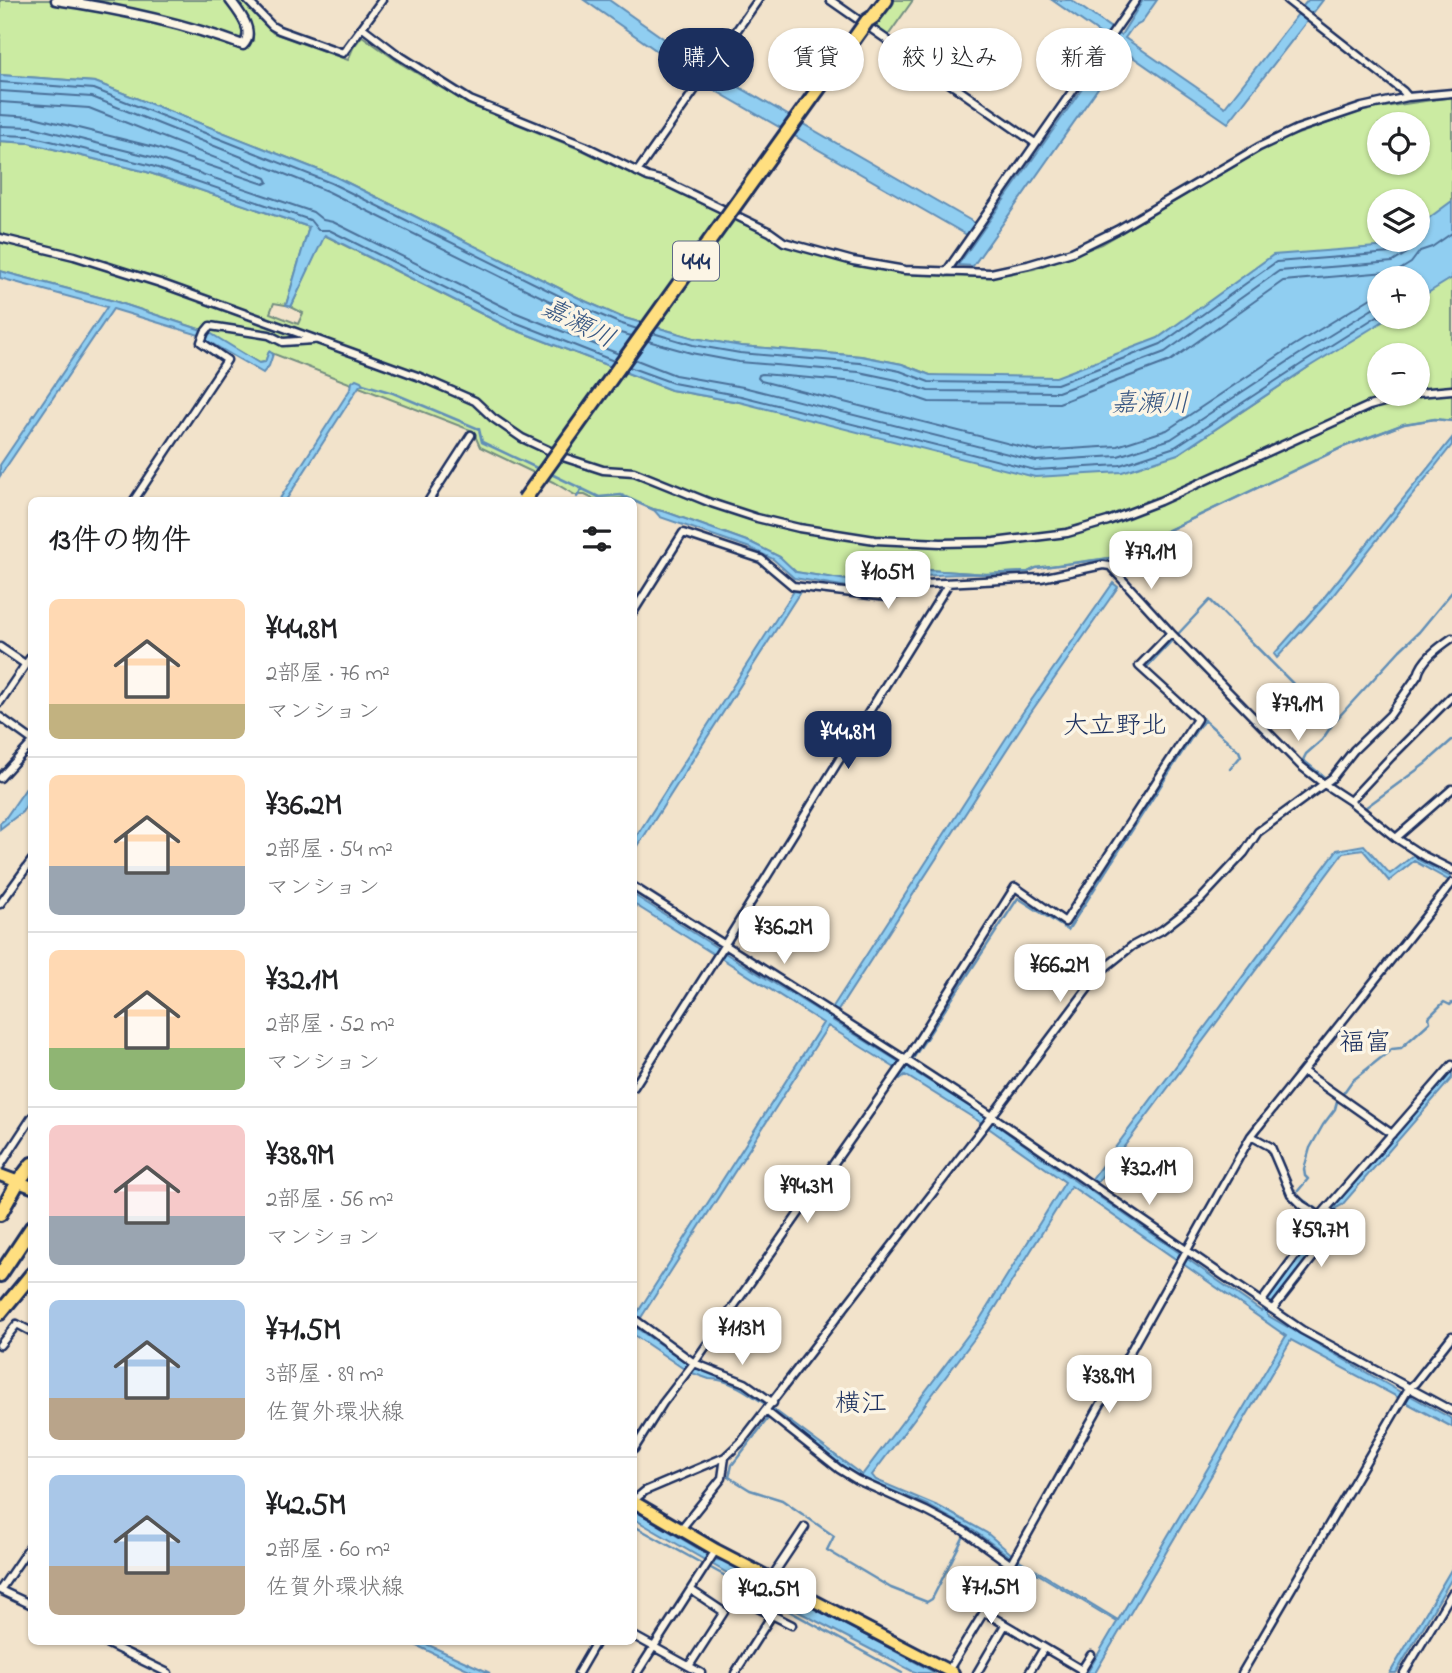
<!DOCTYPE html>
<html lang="ja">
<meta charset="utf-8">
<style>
:root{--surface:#fff;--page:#f6f6f6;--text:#202124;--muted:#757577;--line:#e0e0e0;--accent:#1b2f5e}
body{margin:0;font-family:"Indie Flower","Klee One",sans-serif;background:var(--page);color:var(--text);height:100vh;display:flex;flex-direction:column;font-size:26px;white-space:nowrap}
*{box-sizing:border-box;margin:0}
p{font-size:23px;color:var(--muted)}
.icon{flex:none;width:38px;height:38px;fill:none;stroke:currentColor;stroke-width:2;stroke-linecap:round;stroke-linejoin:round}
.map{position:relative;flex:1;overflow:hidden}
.panel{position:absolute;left:28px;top:497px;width:609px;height:1148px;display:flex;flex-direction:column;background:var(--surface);border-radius:10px;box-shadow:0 2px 5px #0004}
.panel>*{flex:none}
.guide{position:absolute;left:658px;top:28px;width:665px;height:63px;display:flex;gap:14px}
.controls{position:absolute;left:1367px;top:112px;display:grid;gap:14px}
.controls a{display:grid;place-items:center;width:63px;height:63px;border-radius:50%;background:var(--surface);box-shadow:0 2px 5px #0004;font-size:35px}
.price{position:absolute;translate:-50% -60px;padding:0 16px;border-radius:14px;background:#fff;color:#222;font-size:23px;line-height:46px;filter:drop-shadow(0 2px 4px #0008)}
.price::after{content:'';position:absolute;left:50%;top:42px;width:21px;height:16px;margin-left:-10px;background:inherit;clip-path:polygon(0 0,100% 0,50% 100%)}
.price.on{background:var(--accent);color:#fff}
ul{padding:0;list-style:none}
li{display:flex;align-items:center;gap:21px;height:175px;padding:0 21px}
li+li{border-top:2px solid var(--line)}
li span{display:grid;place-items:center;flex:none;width:196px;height:140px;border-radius:10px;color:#555}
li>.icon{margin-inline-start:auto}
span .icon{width:84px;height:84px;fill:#fffc;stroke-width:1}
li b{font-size:30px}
h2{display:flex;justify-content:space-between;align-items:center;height:84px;padding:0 21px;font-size:30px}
.tag{padding:0 24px;border-radius:32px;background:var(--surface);box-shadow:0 2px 5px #0004;font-size:24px;line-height:63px}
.tag.on{background:var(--accent);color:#fff}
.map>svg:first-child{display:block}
</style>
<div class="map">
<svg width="1452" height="1673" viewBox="0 0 1452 1673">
<rect width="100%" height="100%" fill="#f2e3cb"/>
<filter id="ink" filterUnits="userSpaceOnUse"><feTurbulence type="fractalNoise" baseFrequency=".0143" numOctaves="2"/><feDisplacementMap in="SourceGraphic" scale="14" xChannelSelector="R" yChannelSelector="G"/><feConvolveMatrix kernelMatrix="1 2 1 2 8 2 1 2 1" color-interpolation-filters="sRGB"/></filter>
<g filter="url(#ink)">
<path fill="#cbeba2" stroke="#738d80" stroke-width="2" fill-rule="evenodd" d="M0,0h225l12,17 7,15 -1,3 10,5 -3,-16 -16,-24h9l30,33 75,27 5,-12 9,-12 38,27 70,42 114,46 64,31 14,1 105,50 18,11 64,20 57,10 84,3 44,-8 68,-25 174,-102 88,-32 88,-13v119l-34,22v-37h-39v39h36l-236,159 -249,-24 -28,-11 -41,-8 -120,-10 -47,-8 -73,-21 -36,-16 -251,-125 -239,-94 -95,-7zM1379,124h39v39h-39z
M892,0h21l-26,37 -15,-11z
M0,141l29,2 118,29 162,55 -23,78 -12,-2 -4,10 28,11 5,-11 -12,-6 33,-72 184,92 163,63 68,12 439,52 129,-86 72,-55v4h39v-29l34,-21v154l-17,-2 -31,5 -61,23 -233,111 -74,10 -8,4 -40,2 -75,-5 -28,17 -90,-14 -15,-15 -28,-14 -86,-31 -13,-3 -27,-11 -31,2 -10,-5h-10l-22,-13 -73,-35 -7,-16 -204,-79 -4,10 -5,1 -58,-33 -88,-29 -114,-30zM1379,355h39v39h-39z"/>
<path fill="#90cef1" stroke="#618eb6" stroke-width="2" d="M584,0h25l95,67 -8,11z
M1052,0h19l40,28 1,2 -5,6 -2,1z
M1143,0h14l-16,23 -9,5 -7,10 100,69 73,-93 1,1 5,-6 -1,-3 5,-6h15l-10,13 -2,-1 -5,8 1,1 -79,102 -104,-72 -151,215 -15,-1 157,-223 -2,-2 4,-6 4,1z
M713,72l262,151 -8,12 -263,-151z
M0,75l95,7 239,94 251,125 36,16 73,21 47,8 120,10 41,8 28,11 126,2 102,-39 115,-83 117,-9 9,-6h19v-14l34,-25v77l-34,21v-21h-39v39h11l-83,51 -129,86 -56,18 -87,5 -296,-75 -68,-12 -163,-63 -183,-92 -34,72 -5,-2 23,-78 -162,-55 -118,-29 -29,-2z
M0,271l114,30 88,29v2l6,3 2,-2 49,30 6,-1 4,-11 4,3 -4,12 -6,7 -57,-33 1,-3 -6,-3 -2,1 -86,-26 -113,167v-11l107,-158 -107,-29z
M356,379l5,2 2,3 -3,1 -74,115h-7l72,-112 1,-6z
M1452,438v7l-125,158 -50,55 -3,-4 48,-54z
M653,509l13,3 86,31 28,14 16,15 89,14 27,-17 76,5c-22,0 -46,-1 -68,3 -15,3 -24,13 -42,15l-84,-14 -21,-19 -23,-11 -90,-31z
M1113,583l5,4 -89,128 -197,305 67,42 -4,6 -67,-42 -193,301 53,37 1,2 4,2 4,-1 44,18 121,90 118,-156 85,-137 -85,-60 -75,-47 -5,4 -1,-1 7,-13h2l2,1v3l74,47 101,72 252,-338 27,-5 26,29 24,-19 4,2 -1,2 34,18 -1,4 -36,-20 -25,20 -26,-31 -20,3 -252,338 90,63 -4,6 -106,-74 -85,137 -114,152 4,5 64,27 47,26 29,25 102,62 168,-284 -103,-72 3,-6 75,53 2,-2 5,3 -1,3 135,78 -3,5 -108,-58 -196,333h-8l30,-51 -102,-62 -41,-29 -47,-26 -67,-28 -16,-10 -68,-54 -3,-1 -1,-3c-19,-13 -40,-30 -63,-30l-17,-6v-3l-5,-2 -3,1 -50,-34v-17l189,-295 -102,-65 4,-5 102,63 194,-301z
M794,591l6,1 -166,260v-12z
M31,781v17l-9,14 -22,17v-6l4,-3z
M634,895l85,54 -4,6 -81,-51z
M1452,1071v7l-110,127 -6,3 -5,9 -4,16 -55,70 -4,-3 54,-72 9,-20z
M1409,1395l43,24v8l-47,-25z
M634,1510l83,50 9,1 210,112h-18l-6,-2 -157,-82 -121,-70z
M1452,1568v10l-56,95h-6z
M409,1642h13l68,31h-14z"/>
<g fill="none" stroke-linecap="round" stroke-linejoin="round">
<path stroke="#4a6f99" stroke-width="2" d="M0,82l94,7 237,94 251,124 37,16 18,6
M0,91l92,6 235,94 251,124 38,17 16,4
M0,102l89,6 177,70 2,4 -4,2 -110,-37 -120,-30 -34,-2
M0,126l32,1 120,30 161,55 10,8 10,2 181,90 105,42
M0,135l30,1 119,29 161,55 8,10h11l181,90 104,41
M1379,293l-86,53 -126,84 -50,16 -79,5 -277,-70 -3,-3 1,-3 3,-1 95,8 37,8 35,12 130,1 111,-42 113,-80 115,-10 13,-8 9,-12 12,-4 20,-14
M653,333l40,12 47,8 120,10 40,8 29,11 128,2 104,-40 115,-82 115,-9 9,-6 2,-7
M648,341l43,12 48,9 120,10 38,8 31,11 130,1 107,-40 114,-81 114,-9 14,-9 6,-13
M634,359l41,16 68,12 293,74 82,-5 53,-17 127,-84 81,-50
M629,367l44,16 68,13 294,74 85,-5 55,-18 128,-84 76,-48"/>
<path stroke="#618eb6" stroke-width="2.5" d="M363,384l30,9 86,36 3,13 59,28
M547,472l52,25 22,-2 33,15
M577,497l5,-9
M987,574l41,-2 8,-4 74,-10 233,-111 61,-23 31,-5 17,2
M1230,769l11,-13 -2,-5 -93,-83 64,-68 111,112
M1324,777l-21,-17 3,-6 16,-14 12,-18 66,-72 19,-18 33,-40
M1357,802l8,6 60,-44 27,-24
M912,1060l106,-162 50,32 131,-204 6,-6
M1316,1208l-19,-12v-4l11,-13 -3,-3 -1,-7 6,-21 13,-23 12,-16 2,-7 15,-21 40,-32 9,-1 29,-26 -1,-5 15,-15 6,3 2,-2
M773,1412l-41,53 -3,12 21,13 32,10 52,36 -7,14 64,38 36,14 5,-3 36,-71
M634,1526l67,37
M709,1567l193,106
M6,1588l26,-38"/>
<g stroke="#1b2f5e" stroke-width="11">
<path id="minor" d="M247,0l25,26 7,4 64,23 39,-53
M830,0l205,143
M1287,0l116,91 5,6 44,-4
M363,28l34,26 73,46 115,46 63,31 16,4 106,51 14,10 69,19 52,9 86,3 37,-8 44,-13 45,-22 142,-83 38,-18 65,-22 46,-10
M637,172l121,-172
M0,238l74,18 86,27 260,94 55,24 18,17 29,20 41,19 40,13 31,2 77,31 46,15 42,10 76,12 66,3 53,-1 73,-9 41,-12 52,-20 209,-95 44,-12
M946,272l190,-272
M1418,393l34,-3
M134,500l93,-140 -26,-18 4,-10 5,-6 59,9 14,7 30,-2
M429,500l42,-65
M634,611l49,-78 78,26 32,27 94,11 38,-13 116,-6 62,-13 7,1 61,67 130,133 23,18 26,17 46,37 26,17 30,15
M0,647l25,17
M0,702l32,-47
M0,717l32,23
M0,778l32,-35
M1350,801l41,-44 61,-61
M1396,838l56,-49
M634,887l272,173 86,56 310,214 150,81
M0,904l32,-44
M1304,1072l88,62
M634,1087l91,-143 224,-361
M1251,1136l20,11 20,47 11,11 18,11
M0,1166l32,-49
M1262,1301l58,-79v-6l132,-151
M1273,1309l59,-76 2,-18 -8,-6
M634,1319l60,44 51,20 28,20
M0,1345l17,-21 15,8
M766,1411l73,58 18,11 69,31 38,20 46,33
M634,1449l29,-46 31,-40 212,-303 109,-173 50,35 132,-203 -58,-53 32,-33
M634,1500l11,-9 80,-34 16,-15 251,-326 109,-145 31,-25 30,-16 38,-30 44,-47 14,-21 74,-54 22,-28 36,-35 28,-40c4,-16 21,-28 34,-37
M681,1529l41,-51 3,-21
M771,1578l34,-51
M0,1590l32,-47
M0,1590l32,15
M758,1608l34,17
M984,1612l98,58
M634,1636l67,37
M104,1642l64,31
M689,1666l35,-54 -33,-22
M948,1671l36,-59 267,-476 201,-253
M1081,1671l10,-16
M578,1673l18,-31
M637,1673l79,-123
M735,1673l37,-58
M977,1673l28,-48
M1029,1673l15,-25
M1242,1673l167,-285 6,-5 37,-47
M1404,1673l48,-80"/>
</g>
<g stroke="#1b2f5e" stroke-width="13">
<path id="tertiary" d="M56,0c63,9 127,23 187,45 13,-13 -4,-33 -13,-45"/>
</g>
<g stroke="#1b2f5e" stroke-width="16">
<path id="primary" d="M0,1175l32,12
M634,1502l82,48 237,123"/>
</g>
<g stroke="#1b2f5e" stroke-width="18">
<path id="motorway" d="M867,21l6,-4 13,-17
M0,1214l18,-32 14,-18
M0,1275l32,-48
M0,1313l32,-39"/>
</g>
<use href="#minor" stroke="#fcf5e5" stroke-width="6"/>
<use href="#tertiary" stroke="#fcf5e5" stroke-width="8"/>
<use href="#primary" stroke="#ffdf80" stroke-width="10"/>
<use href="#motorway" stroke="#ffdf80" stroke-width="12"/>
<g stroke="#1b2f5e" stroke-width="18" stroke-linecap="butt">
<path id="motorway-bridge" d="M524,500l343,-479"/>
</g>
<use href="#motorway-bridge" stroke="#ffdf80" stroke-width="12"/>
</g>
</g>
<g text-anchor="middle" stroke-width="7" stroke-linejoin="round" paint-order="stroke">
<rect fill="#fcf5e5" stroke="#5e6a86" stroke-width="2" x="673" y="241.5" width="46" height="39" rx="5"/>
<g font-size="23" font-weight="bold" fill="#1b2f5e">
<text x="696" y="269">444</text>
</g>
<g font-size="26" font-style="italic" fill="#385783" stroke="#fcf5e5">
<text transform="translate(579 322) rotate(27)" y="9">嘉瀬川</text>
<text x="1150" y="411">嘉瀬川</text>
</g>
<g font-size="26" fill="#1b2f5e" stroke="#fcf5e5">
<text x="1115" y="733">大立野北</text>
<text x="1365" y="1050">福富</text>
<text x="861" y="1411">横江</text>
</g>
</g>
</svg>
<div class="controls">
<a><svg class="icon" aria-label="locate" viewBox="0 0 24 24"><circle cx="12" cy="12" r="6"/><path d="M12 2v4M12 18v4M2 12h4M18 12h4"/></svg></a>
<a><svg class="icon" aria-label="layers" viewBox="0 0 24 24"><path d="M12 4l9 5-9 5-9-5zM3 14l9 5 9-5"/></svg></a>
<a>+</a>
<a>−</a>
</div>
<b class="price" style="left:1151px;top:591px">¥79.1M</b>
<b class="price" style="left:888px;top:611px">¥105M</b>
<b class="price" style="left:1298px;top:743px">¥79.1M</b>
<b class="price on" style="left:848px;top:771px">¥44.8M</b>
<b class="price" style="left:784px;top:966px">¥36.2M</b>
<b class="price" style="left:1060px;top:1004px">¥66.2M</b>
<b class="price" style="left:1149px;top:1207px">¥32.1M</b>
<b class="price" style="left:807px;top:1225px">¥94.3M</b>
<b class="price" style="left:1321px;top:1269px">¥59.7M</b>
<b class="price" style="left:742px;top:1367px">¥113M</b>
<b class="price" style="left:1109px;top:1415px">¥38.9M</b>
<b class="price" style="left:991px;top:1626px">¥71.5M</b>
<b class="price" style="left:769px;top:1628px">¥42.5M</b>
<div class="guide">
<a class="tag on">購入</a>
<a class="tag">賃貸</a>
<a class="tag">絞り込み</a>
<a class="tag">新着</a>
</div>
<section class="panel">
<h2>13件の物件<svg class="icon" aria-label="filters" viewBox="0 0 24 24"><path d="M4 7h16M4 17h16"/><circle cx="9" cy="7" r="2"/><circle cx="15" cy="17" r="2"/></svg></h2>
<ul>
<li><span style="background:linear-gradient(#ffd9b3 75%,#c2b280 0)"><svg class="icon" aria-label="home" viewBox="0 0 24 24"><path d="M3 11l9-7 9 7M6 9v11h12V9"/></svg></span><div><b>¥44.8M</b><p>2部屋 · 76 m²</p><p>マンション</p></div></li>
<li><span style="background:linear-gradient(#ffd9b3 65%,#9aa5b1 0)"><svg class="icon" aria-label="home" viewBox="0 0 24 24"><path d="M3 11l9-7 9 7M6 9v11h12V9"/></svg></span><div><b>¥36.2M</b><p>2部屋 · 54 m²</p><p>マンション</p></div></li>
<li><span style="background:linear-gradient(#ffd9b3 70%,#8fb573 0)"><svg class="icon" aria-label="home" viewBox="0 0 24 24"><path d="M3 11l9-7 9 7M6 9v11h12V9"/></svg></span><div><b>¥32.1M</b><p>2部屋 · 52 m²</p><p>マンション</p></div></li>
<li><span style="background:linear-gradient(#f6c9c9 65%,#9aa5b1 0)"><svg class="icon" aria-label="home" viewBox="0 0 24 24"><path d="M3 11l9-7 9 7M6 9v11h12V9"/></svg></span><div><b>¥38.9M</b><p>2部屋 · 56 m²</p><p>マンション</p></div></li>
<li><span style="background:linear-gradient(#a9c7e8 70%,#b9a48a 0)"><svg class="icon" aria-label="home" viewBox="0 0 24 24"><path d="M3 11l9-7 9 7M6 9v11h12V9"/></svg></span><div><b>¥71.5M</b><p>3部屋 · 89 m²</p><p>佐賀外環状線</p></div></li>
<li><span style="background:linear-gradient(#a9c7e8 65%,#b9a48a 0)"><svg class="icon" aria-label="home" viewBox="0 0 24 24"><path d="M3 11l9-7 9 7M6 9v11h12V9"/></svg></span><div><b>¥42.5M</b><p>2部屋 · 60 m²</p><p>佐賀外環状線</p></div></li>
</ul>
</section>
</div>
